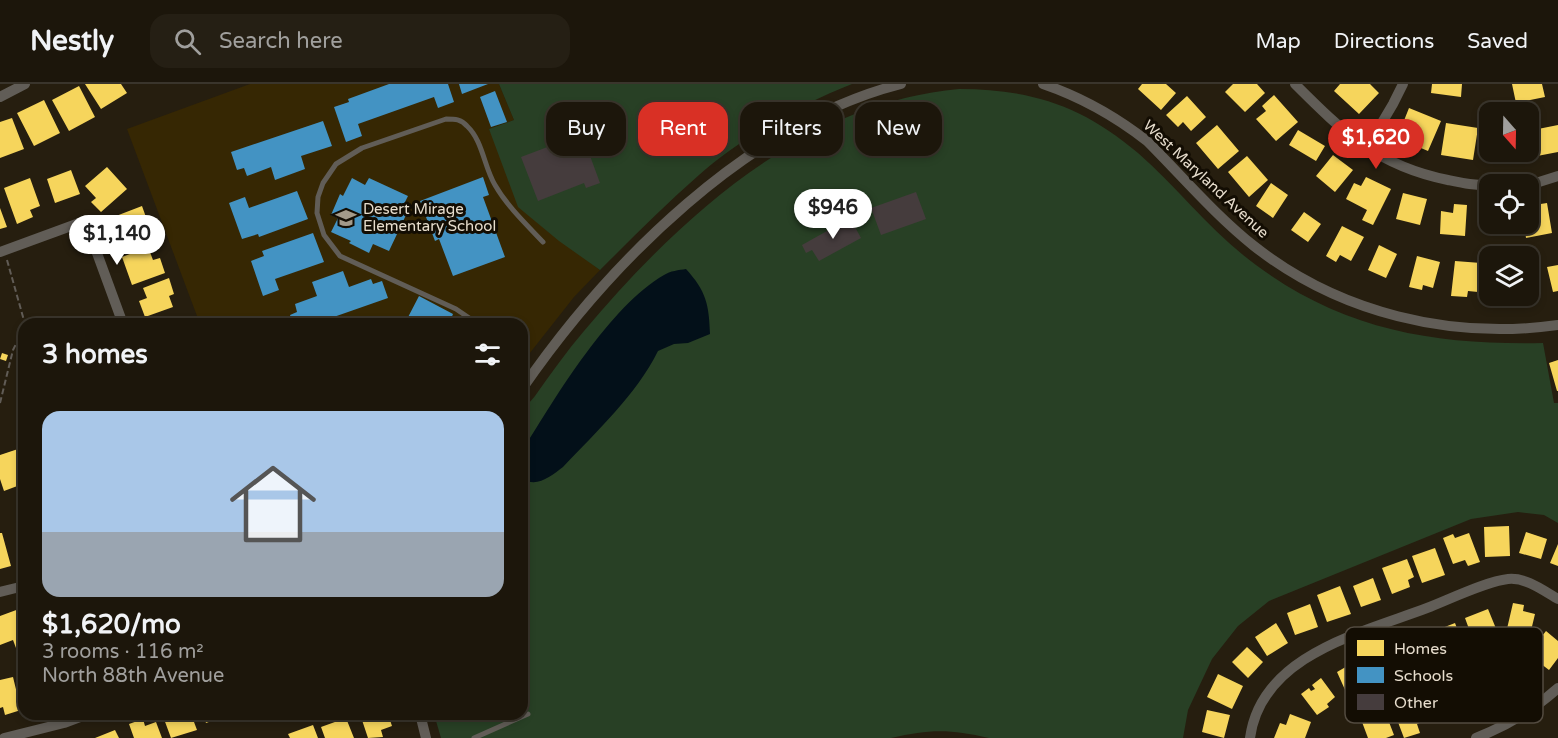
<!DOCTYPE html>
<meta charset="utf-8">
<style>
:root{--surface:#1c160b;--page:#251f14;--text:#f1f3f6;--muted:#a09f9d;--line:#3a352c;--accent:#d93025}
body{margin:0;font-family:"Varela Round",sans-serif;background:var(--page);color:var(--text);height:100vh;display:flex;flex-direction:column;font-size:22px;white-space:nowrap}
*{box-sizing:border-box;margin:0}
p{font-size:20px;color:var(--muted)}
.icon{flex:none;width:33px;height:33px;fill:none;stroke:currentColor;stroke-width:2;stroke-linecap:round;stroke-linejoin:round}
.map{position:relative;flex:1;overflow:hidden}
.drawer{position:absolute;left:18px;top:234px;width:510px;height:402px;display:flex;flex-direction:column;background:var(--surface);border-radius:18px;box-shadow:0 3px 9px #0003,0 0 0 2px var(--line)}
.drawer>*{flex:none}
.top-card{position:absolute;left:546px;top:18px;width:570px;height:54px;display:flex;gap:12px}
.needle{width:39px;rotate:160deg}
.controls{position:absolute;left:1479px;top:18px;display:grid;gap:12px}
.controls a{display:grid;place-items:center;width:60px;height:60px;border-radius:12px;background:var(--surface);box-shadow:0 3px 9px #0003,0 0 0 2px var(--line);font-size:30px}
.price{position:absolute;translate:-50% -51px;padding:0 14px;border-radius:21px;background:#fff;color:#222;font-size:20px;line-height:39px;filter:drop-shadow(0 2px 3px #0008)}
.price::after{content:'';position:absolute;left:50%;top:36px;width:18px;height:14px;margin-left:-9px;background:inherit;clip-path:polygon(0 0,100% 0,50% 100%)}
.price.selected{background:var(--accent);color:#fff}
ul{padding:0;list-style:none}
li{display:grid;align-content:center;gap:12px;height:318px;padding:0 24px}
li+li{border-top:2px solid var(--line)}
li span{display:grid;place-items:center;height:186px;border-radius:18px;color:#555}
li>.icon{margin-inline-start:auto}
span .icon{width:108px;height:108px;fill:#fffc;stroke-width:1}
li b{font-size:26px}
h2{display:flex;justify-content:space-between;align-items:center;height:72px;padding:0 24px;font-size:26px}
.chip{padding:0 21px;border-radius:18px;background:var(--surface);box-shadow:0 3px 9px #0003,0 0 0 2px var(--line);font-size:21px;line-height:54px}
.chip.selected{background:var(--accent);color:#fff}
header{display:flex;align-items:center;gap:36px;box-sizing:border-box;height:84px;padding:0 30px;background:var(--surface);border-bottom:2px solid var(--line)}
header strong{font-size:28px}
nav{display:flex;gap:33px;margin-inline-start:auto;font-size:21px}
.search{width:420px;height:54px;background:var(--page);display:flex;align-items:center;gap:15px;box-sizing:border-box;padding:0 21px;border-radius:18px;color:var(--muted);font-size:22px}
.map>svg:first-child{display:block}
</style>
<header>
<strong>Nestly</strong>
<div class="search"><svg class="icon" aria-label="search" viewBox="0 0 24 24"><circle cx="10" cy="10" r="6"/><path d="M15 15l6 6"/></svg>Search here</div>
<nav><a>Map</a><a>Directions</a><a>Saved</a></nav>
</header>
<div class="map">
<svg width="1558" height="654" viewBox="0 0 1558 654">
<rect width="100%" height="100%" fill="#261e0f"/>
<path fill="#362703" d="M250,0h249l15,36 -25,9 56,100 55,41 -26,27 -52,66v-39h-322l-73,-195z"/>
<path fill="#284025" d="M499,0h353c-52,20 -111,54 -153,91 -34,30 -67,63 -99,95l-41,-29 -41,-34 -29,-78 25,-9z
M959,5c72,0 124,17 179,64 41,36 74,80 118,112 89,66 180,80 287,78l11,60h4v120l-14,-8 -26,-3 -47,7 -202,82 -31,25 -26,33 -24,51 -5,28h-194c-39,-9 -59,-9 -98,0h-450l-7,-24h88c0,-76 0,-151 0,-227 0,-18 0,-36 0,-54 0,-6 -1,-14 0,-18 2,-7 9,-14 13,-19 16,-23 32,-45 49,-65 96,-114 220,-228 375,-242z"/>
<path fill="#031019" d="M686,185c20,22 23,35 24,65l-22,9 -14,1 -16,7c-22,44 -61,80 -95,116 -12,9 -27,22 -41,11v-25l2,-5c32,-52 86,-142 140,-173 6,-4 15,-5 22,-6z"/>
<path fill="#f6d55c" d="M85,0h36l6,9 -26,16z
M1142,0h24l10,9 -15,17 -23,-21z
M1233,0h24l8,9 -20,19 -20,-20z
M1340,0h30l9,9 -20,21 -25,-23z
M1432,0h30l-1,13 -30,-4z
M1512,0h30l3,13 -29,6z
M79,2l16,31 -26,14 -17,-31z
M1274,11l24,27 -22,19 -20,-22 10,-8 -4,-5z
M1187,12l19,21 -15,14 -8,-9 -5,5 -12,-12z
M44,16l16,33 -26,13 -17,-33z
M1409,24l32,13 -13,30 -31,-13z
M12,34l12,31 -24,9v-36z
M1446,39l32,5 -5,32 -32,-5z
M1217,41l22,26 -21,18 -22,-26z
M1558,41v27l-26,5 -4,-26z
M1298,46l27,16 -9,15 -27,-16z
M1486,47h4v21h29v5h-34z
M1333,71l20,15 -18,22 -19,-16z
M1247,72l21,24 -19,17 -21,-25z
M107,83l20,22 -26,23 -10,-10 5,-4 -11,-12z
M71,86l9,24 -25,9 -8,-24z
M1366,93l25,12 -18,36 -11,-5 5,-10 -21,-11 8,-16 7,3z
M30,94l10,28 -10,4 3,7 -16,7 -13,-36z
M1271,99l17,12 -15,23 -17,-12z
M1403,109l24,6 -7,26 -24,-6z
M1547,119l5,30 -26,5 -2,-14h4v-18z
M1454,120l13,1 -2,31 -25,-2 1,-23 12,2z
M142,122l10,28 -33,12 -5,-14 7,-3 -5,-13z
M0,124l7,19 -7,2z
M1487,126h3v14h18v9l-20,1z
M1304,128l17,12 -13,18 -17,-12z
M1342,142l22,11 -13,24 -11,-6 -4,7 -10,-6z
M1379,161l18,9 -11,24 -18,-8z
M148,163l5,13 7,-2 5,15 -33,12 -10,-28z
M1417,172l23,6 -7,26 -10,-3 -1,5 -13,-3z
M1455,177l26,2 -3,29 -10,-1 -1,6 -16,-1z
M1558,181v26l-5,1 -6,-25z
M169,194l5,16 -5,2 4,11 -28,10 -6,-16 8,-3 -4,-10z
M173,233l3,7h-23z
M2,269l6,2 -2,6 -6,-2z
M1558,276v31h-1l-8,-28z
M21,364l3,8v20l-6,2 2,7 -16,6 -4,-12v-24z
M1509,442l1,30 -25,1 -1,-30z
M1526,448l21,7 -6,20 -22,-6z
M0,449h2l9,33 -11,3z
M24,449v24l-8,-21z
M1469,449l11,29 -12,4 -3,-6 -12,4 -10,-26 10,-4 2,4z
M1558,460v22l-8,-3z
M1435,464l10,27 -23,8 -10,-27z
M1407,475l7,18 -6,3 2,7 -18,7 -10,-26z
M1373,494l8,22 -20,7 -8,-21z
M1340,502l11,28 -24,8 -10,-27z
M1513,519l11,2 -1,6 12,3 -6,25 -23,-6z
M1310,520l8,23 -23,8 -8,-22z
M19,525l5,14v22l-8,3 -3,-8 -13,5v-29z
M1488,525l9,22 -9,4 2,4 -11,4 -2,-4 -4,1 -8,-22z
M1276,539l12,20 -21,13 -12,-19z
M1455,539l8,21 -8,4 2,5 -10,4 -2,-5 -4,2 -9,-22z
M1546,547l12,10v17l-9,12 -21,-16z
M1247,563l16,15 -15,16 -16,-16z
M1356,577l10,23 -20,8 -9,-20z
M1218,590l25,12 -11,23 -25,-12z
M13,593l8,33 -16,5 -2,-8 -3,1v-28z
M1321,594l14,19 -8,7 2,3 -12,8 -16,-21 8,-6 2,3 4,-2 -3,-4z
M1405,621l3,6 12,-4 5,14 -8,3 3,9 -16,5 -11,-29z
M1384,625l10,26 -8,3h-18l-6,-16 13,-5 -2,-4z
M1207,626l23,5 -6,23 -22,-6z
M175,630h16l6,16 -26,8 -7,-19z
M203,630h28l-25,9z
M360,630h28l4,12 -11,4 2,7 -15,1z
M1290,630l21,8 -6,16h-31l6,-15 6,2z
M346,634l8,20h-29l-4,-11z
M143,635l2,7 11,-4 6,16h-28l-5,-14z
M313,641l5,13h-28l-2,-4z
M115,646l4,8h-24z"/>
<path fill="#4393c3" d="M389,0h59l6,18 -16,6 -4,-11 -76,27 4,12 -16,6 -12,-35 15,-5 -1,-3z
M459,0h29l-26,10z
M495,7l12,31 -16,5 -11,-30z
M323,37l9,25 -31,10 4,13 -30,11 -4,-13 -24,9 -3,-8 -7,2 -6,-18z
M483,93l6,18 -6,2 22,60 -52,19 -14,-37 -4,2 -15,-40z
M352,94l13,7 4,-7 39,18 -8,16 6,3 -17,36 -16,-7 -4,9 -20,-10 2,-2 -20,-9 7,-14 -7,-3 9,-21 3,2z
M297,107l11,28 -49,18 -1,-3 -16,5 -13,-36 16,-6 4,11z
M313,149l11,29 -49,17 4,11 -16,6 -12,-35 13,-5 -2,-5z
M343,187l6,16 22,-8 2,5 9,-3 6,17 -60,21 1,3 -7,2h-29l-3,-9 7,-3 -2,-8 22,-8 -5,-14z
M419,212l34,18 -2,5 6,3 -1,2 -51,-1z"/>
<path fill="#453c3d" d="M582,50l18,49 -14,5 -2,-5 -46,18 -17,-44z
M916,108l10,27 -45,16 -10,-27z
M850,134l11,20 -42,23 -7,-11 -6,3 -4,-8z"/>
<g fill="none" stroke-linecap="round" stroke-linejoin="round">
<path stroke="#615c56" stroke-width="2" stroke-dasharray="6 3" stroke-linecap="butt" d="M7,176l18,64
M0,319l13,-53 11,-22"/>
<path stroke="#615d57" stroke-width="5" d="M478,240l-22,-15 -116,-53 -16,-21 -7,-22 1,-16 5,-14 13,-19 26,-16 84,-29c9,0 15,0 21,7 16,15 17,41 28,59 12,21 31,39 48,57
M474,654l54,-24"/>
<path stroke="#615d57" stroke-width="10" d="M1043,0c38,13 72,32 104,57 35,35 68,74 107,105 85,67 197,94 304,79
M1295,0c49,49 83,82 153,96 14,3 27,6 42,5
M0,13l25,-13
M1367,64l26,-44 10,-20
M1496,100l43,-2 19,-6
M0,168l82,-30 8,12 33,90
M522,305c87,-126 226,-266 379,-305
M0,508l24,-6
M420,630l6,24
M4,654l60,-15 24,-9
M1250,654c11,-83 111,-105 177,-130 21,-8 60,-27 81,-29 18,-2 36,12 50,20
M1476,654c30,-12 58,-28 82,-50"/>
</g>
<defs>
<g id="school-bare" transform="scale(1.62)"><path d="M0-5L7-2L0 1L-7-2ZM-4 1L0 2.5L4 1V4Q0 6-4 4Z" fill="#a39a8a" stroke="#130d03" stroke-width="2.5" paint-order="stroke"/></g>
</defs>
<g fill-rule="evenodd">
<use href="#school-bare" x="346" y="134"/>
</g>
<g text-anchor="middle" stroke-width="6" stroke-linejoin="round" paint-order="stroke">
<g font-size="15" fill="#e7ddcd" stroke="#130d03">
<text transform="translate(1206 95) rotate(43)" y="5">West Maryland Avenue</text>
</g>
<g font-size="15" fill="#e7ddcd" stroke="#130d03" text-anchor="start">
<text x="363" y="130">Desert Mirage<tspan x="363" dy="17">Elementary School</tspan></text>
</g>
</g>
<rect x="1345" y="543" width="198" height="96" rx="9" fill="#130d03" stroke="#534b40" stroke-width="1.5"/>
<rect x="1357" y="556" width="27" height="16" fill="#f6d55c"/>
<rect x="1357" y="583" width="27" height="16" fill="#4393c3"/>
<rect x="1357" y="610" width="27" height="16" fill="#453c3d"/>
<g font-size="16" fill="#e7ddcd">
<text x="1394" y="570">Homes</text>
<text x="1394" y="597">Schools</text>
<text x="1394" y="624">Other</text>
</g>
</svg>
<div class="controls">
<a><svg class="needle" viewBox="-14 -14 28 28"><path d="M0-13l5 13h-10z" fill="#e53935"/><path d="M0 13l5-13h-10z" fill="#a09f9d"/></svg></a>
<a><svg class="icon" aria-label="locate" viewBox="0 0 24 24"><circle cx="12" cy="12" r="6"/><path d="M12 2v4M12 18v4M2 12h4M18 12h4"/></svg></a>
<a><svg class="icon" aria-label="layers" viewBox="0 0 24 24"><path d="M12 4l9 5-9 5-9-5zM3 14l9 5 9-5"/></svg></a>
</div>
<b class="price selected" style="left:1376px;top:86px">$1,620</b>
<b class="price" style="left:833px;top:156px">$946</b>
<b class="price" style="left:117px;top:182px">$1,140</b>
<div class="top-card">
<a class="chip">Buy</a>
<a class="chip selected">Rent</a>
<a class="chip">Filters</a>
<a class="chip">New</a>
</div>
<section class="drawer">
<h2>3 homes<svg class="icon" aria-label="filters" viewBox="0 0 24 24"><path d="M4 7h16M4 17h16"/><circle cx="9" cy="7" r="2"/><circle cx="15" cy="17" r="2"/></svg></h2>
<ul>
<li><span style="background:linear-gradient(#a9c7e8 65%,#9aa5b1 0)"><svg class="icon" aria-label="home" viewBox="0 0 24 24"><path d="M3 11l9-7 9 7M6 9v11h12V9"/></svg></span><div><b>$1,620/mo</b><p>3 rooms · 116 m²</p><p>North 88th Avenue</p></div></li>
</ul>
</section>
</div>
